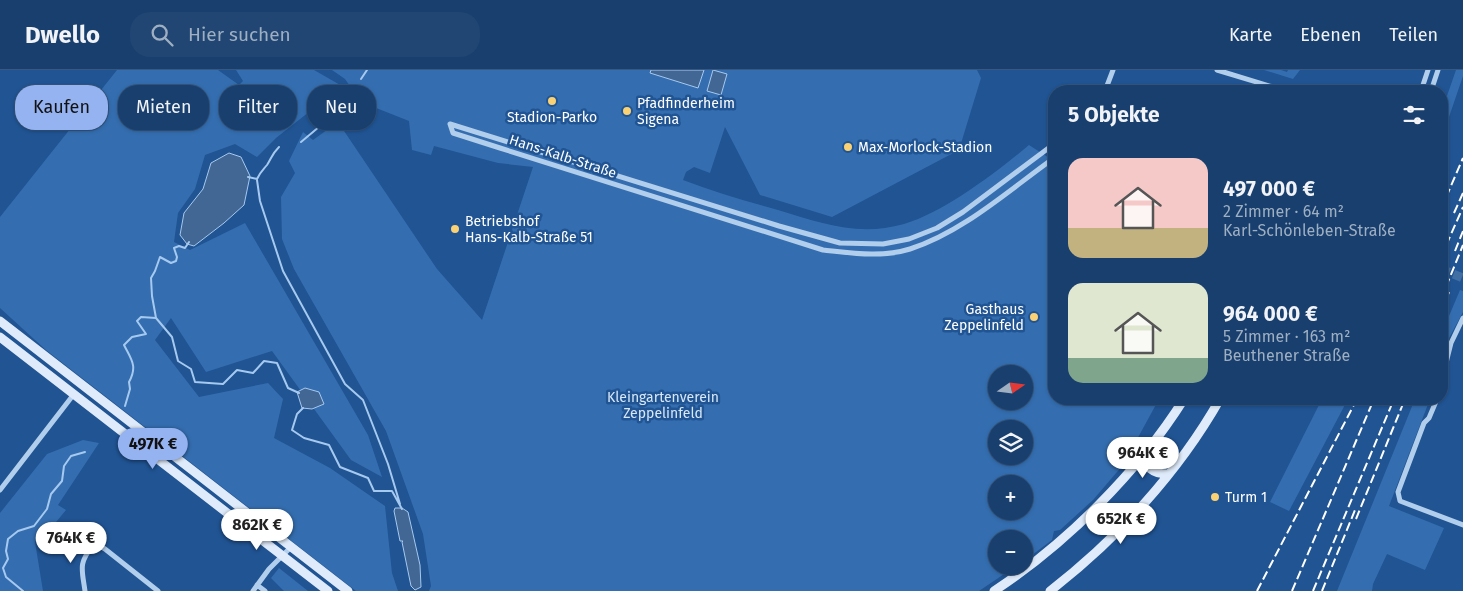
<!DOCTYPE html>
<html lang="de">
<meta charset="utf-8">
<style>
:root{--surface:#183f6e;--page:#214673;--text:#f1f3f6;--muted:#9fafc2;--line:#365881;--accent:#95b2f1}
body{margin:0;font-family:"Fira Sans",sans-serif;background:var(--page);color:var(--text);height:100vh;display:flex;flex-direction:column;font-size:19px;white-space:nowrap}
*{box-sizing:border-box;margin:0}
p{font-size:16px;color:var(--muted)}
.icon{flex:none;width:28px;height:28px;fill:none;stroke:currentColor;stroke-width:2;stroke-linecap:round;stroke-linejoin:round}
.map{position:relative;flex:1;overflow:hidden}
.sheet{position:absolute;left:1048px;top:15px;width:400px;height:320px;display:flex;flex-direction:column;background:var(--surface);border-radius:20px;box-shadow:0 1px 4px #0004,0 0 0 1px var(--line)}
.sheet>*{flex:none}
.hud{position:absolute;left:15px;top:15px;width:475px;height:45px;display:flex;gap:10px}
.needle{width:32px;rotate:76deg}
.fabs{position:absolute;left:988px;top:295px;display:grid;gap:10px}
.fabs a{display:grid;place-items:center;width:45px;height:45px;border-radius:50%;background:var(--surface);box-shadow:0 1px 4px #0004,0 0 0 1px var(--line);font-size:25px}
.price{position:absolute;translate:-50% -42px;padding:0 11px;border-radius:18px;background:#fff;color:#222;font-size:16px;line-height:32px;filter:drop-shadow(0 1px 2px #0008)}
.price::after{content:'';position:absolute;left:50%;top:30px;width:15px;height:11px;margin-left:-8px;background:inherit;clip-path:polygon(0 0,100% 0,50% 100%)}
.price.current{background:var(--accent);color:#111}
ul{padding:0;list-style:none}
li{display:flex;align-items:center;gap:15px;height:125px;padding:0 20px}
li span{display:grid;place-items:center;flex:none;width:140px;height:100px;border-radius:15px;color:#555}
li>.icon{margin-inline-start:auto}
span .icon{width:60px;height:60px;fill:#fffc;stroke-width:1}
li b{font-size:21px}
h2{display:flex;justify-content:space-between;align-items:center;height:60px;padding:0 20px;font-size:21px}
.chip{padding:0 18px;border-radius:20px;background:var(--surface);box-shadow:0 1px 4px #0004,0 0 0 1px var(--line);font-size:18px;line-height:45px}
.chip.current{background:var(--accent);color:#111}
header{display:flex;align-items:center;gap:30px;box-sizing:border-box;height:70px;padding:0 25px;background:var(--surface);border-bottom:1px solid var(--line)}
header strong{font-size:24px}
nav{display:flex;gap:28px;margin-inline-start:auto;font-size:18px}
.search{width:350px;height:45px;background:var(--page);display:flex;align-items:center;gap:12px;box-sizing:border-box;padding:0 18px;border-radius:20px;color:var(--muted);font-size:19px}
.map>svg:first-child{display:block}
</style>
<header>
<strong>Dwello</strong>
<div class="search"><svg class="icon" aria-label="search" viewBox="0 0 24 24"><circle cx="10" cy="10" r="6"/><path d="M15 15l6 6"/></svg>Hier suchen</div>
<nav><a>Karte</a><a>Ebenen</a><a>Teilen</a></nav>
</header>
<div class="map">
<svg width="1463" height="521" viewBox="0 0 1463 521">
<rect width="100%" height="100%" fill="#205493"/>
<path fill="#346eb0" fill-rule="evenodd" d="M117,0h101l21,15 4,-4 -7,-11h78l28,16 -66,52 -19,19 -22,-13 -30,11 -10,34 -17,24 -4,29 16,8 55,-27 123,212 14,42 -31,-17 -79,-109 -66,21 -35,-54 -16,22 44,57 69,-14 15,16 -9,39 56,30 55,38 7,67 6,18h-42l-310,-241 -46,-42v-91z
M332,0h645l4,8 -22,72 -127,67 -72,-22 -35,-68 -15,46 -16,-6 -8,5 -3,8c31,12 63,21 95,30 43,13 80,27 126,14 39,-11 93,-52 125,-79l25,16v238h105l-36,66 -30,35 -33,30 -6,1 -2,9 -28,21v-22h-28v27h20l-37,25h-550l2,-5 -8,-52 -37,-103 -92,-162 -12,-30 -1,-42 14,-24 -6,-12 14,-29 10,8 25,-18 99,147 45,51 51,-153 -35,-4 -64,-17 -3,9 -19,-5 -3,-29 -48,-19 -16,-23zM996,304h28v27h-28zM996,359h28v27h-28zM996,414h28v27h-28z
M1264,0h17l6,2 1,-2h12l-7,9z
M1456,0h7v6l-14,41 -8,-4z
M1460,220l3,1v21l-22,41v-18z
M1322,329h26l-59,112 -19,-9z
M1415,329h15l-41,107 55,22 -19,42 -38,-16 -14,30 -1,7h-35z
M83,370l16,3 -41,62 8,5 -14,17 -7,1 -10,14 8,49h-43v-78l47,-59z
M279,498l29,23h-24l-13,-13z"/>
<path fill="#426794" stroke="#a6c9ef" d="M651,0h53l-6,18 -48,-15z
M713,0l14,4 -6,21 -14,-4z
M229,83l12,4 9,19 -6,29 -20,18 -30,23 -7,-2 -7,-9 4,-22 19,-24 8,-26z
M305,318l14,4 5,12 -12,5 -10,-1 -5,-16z
M395,438h7l6,4 12,53 1,22 -6,3 -4,-4 -9,-44 1,-1h-3l-6,-30z"/>
<g fill="none" stroke-linecap="round" stroke-linejoin="round">
<path stroke="#a6c9ef" stroke-width="2" d="M361,9l6,-9
M301,72l49,-41
M248,107l9,2c3,-7 6,-9 10,-14 5,-8 5,-11 12,-18
M257,110l3,21 23,70 62,113 18,16 25,64 12,40
M189,172l-4,6 -6,-2 -5,2 3,9 -1,4 -5,2 -11,-6 -5,14 -4,7 1,18 4,22 16,19 6,24 13,8 4,13 28,2 14,-14 16,3 11,-12 13,2 11,25 11,5
M125,336l5,-17 -1,-7c9,-16 2,-23 -5,-37l8,-8 14,-3 -9,-13 4,-4 15,1
M303,338l-6,6 -5,16 12,8 25,7 11,22 28,11 6,13h18l10,18
M23,521l-17,-14 -3,-9 5,-9 -2,-8 2,-12 10,-8 16,-5 13,-17 4,-15 11,-13 2,-15 7,-10 14,-4"/>
<path stroke="#416ea3" stroke-width="9" stroke-dasharray="9 4.5" stroke-linecap="butt" d="M1441,199l22,9"/>
<path stroke="#b2ceed" stroke-width="5" d="M1217,0l69,21
M1105,21l8,-21
M1421,21l7,-21
M1431,21l7,-21
M450,54l3,9 47,15 323,102c28,3 59,8 87,-1 53,-17 99,-59 144,-91
M450,54l329,102 61,17 43,1 26,-5 28,-11 26,-16 91,-68
M1441,317l2,-12 8,-32 12,-25
M1437,329l-8,19 -5,5 -26,69 2,9 63,24
M0,420l74,-96
M257,515l8,6
M85,521c-3,-22 -7,-27 8,-46h5l7,4 53,42
M253,521l16,-22 22,-22"/>
<path stroke="#dfebfa" stroke-width="9" d="M0,251l348,270
M0,267l328,254
M1143,384c2,15 11,20 25,20
M994,521c72,-47 144,-119 190,-192
M1050,521c67,-52 128,-118 170,-192"/>
<path stroke="#fff" stroke-width="2" stroke-dasharray="9 4" stroke-linecap="butt" d="M1441,139l22,-51
M1454,143l9,-20
M1455,181l8,-20
M1441,187l22,-50
M1441,229l22,-54
M1441,241l8,-19
M1356,449l49,-120
M1257,521l100,-192
M1292,521l82,-192
M1313,521l81,-192
M1322,521l33,-81"/>
</g>
<g fill="#fad174" stroke="#205493" stroke-width="2">
<circle cx="552" cy="31" r="5"/>
<circle cx="627" cy="41" r="5"/>
<circle cx="848" cy="77" r="5"/>
<circle cx="455" cy="159" r="5"/>
<circle cx="1034" cy="247" r="5"/>
<circle cx="1215" cy="427" r="5"/>
</g>
<g text-anchor="middle" stroke-width="5" stroke-linejoin="round" paint-order="stroke">
<g font-size="14" fill="#fff" stroke="#205493" text-anchor="start">
<text x="637" y="38">Pfadfinderheim<tspan x="637" dy="16">Sigena</tspan></text>
<text x="552" y="52" text-anchor="middle">Stadion-Parko</text>
<text x="858" y="82">Max-Morlock-Stadion</text>
<text x="465" y="156">Betriebshof<tspan x="465" dy="16">Hans-Kalb-Straße 51</tspan></text>
<text x="1024" y="244" text-anchor="end">Gasthaus<tspan x="1024" dy="16">Zeppelinfeld</tspan></text>
<text x="1225" y="432">Turm 1</text>
</g>
<g font-size="14" fill="#fff" stroke="#205493">
<text transform="translate(563 86) rotate(18)" y="5">Hans-Kalb-Straße</text>
</g>
<g font-size="14" fill="#d8e8fa" stroke="#205493">
<text x="663" y="332">Kleingartenverein<tspan x="663" dy="16">Zeppelinfeld</tspan></text>
</g>
</g>
</svg>
<div class="fabs">
<a><svg class="needle" viewBox="-14 -14 28 28"><path d="M0-13l5 13h-10z" fill="#e53935"/><path d="M0 13l5-13h-10z" fill="#9fafc2"/></svg></a>
<a><svg class="icon" aria-label="layers" viewBox="0 0 24 24"><path d="M12 4l9 5-9 5-9-5zM3 14l9 5 9-5"/></svg></a>
<a>+</a>
<a>−</a>
</div>
<b class="price current" style="left:153px;top:400px">497K €</b>
<b class="price" style="left:1143px;top:409px">964K €</b>
<b class="price" style="left:1121px;top:475px">652K €</b>
<b class="price" style="left:257px;top:481px">862K €</b>
<b class="price" style="left:71px;top:494px">764K €</b>
<div class="hud">
<a class="chip current">Kaufen</a>
<a class="chip">Mieten</a>
<a class="chip">Filter</a>
<a class="chip">Neu</a>
</div>
<section class="sheet">
<h2>5 Objekte<svg class="icon" aria-label="filters" viewBox="0 0 24 24"><path d="M4 7h16M4 17h16"/><circle cx="9" cy="7" r="2"/><circle cx="15" cy="17" r="2"/></svg></h2>
<ul>
<li><span style="background:linear-gradient(#f6c9c9 70%,#c2b280 0)"><svg class="icon" aria-label="home" viewBox="0 0 24 24"><path d="M3 11l9-7 9 7M6 9v11h12V9"/></svg></span><div><b>497 000 €</b><p>2 Zimmer · 64 m²</p><p>Karl-Schönleben-Straße</p></div></li>
<li><span style="background:linear-gradient(#dfe7d0 75%,#7fa58c 0)"><svg class="icon" aria-label="home" viewBox="0 0 24 24"><path d="M3 11l9-7 9 7M6 9v11h12V9"/></svg></span><div><b>964 000 €</b><p>5 Zimmer · 163 m²</p><p>Beuthener Straße</p></div></li>
</ul>
</section>
</div>
